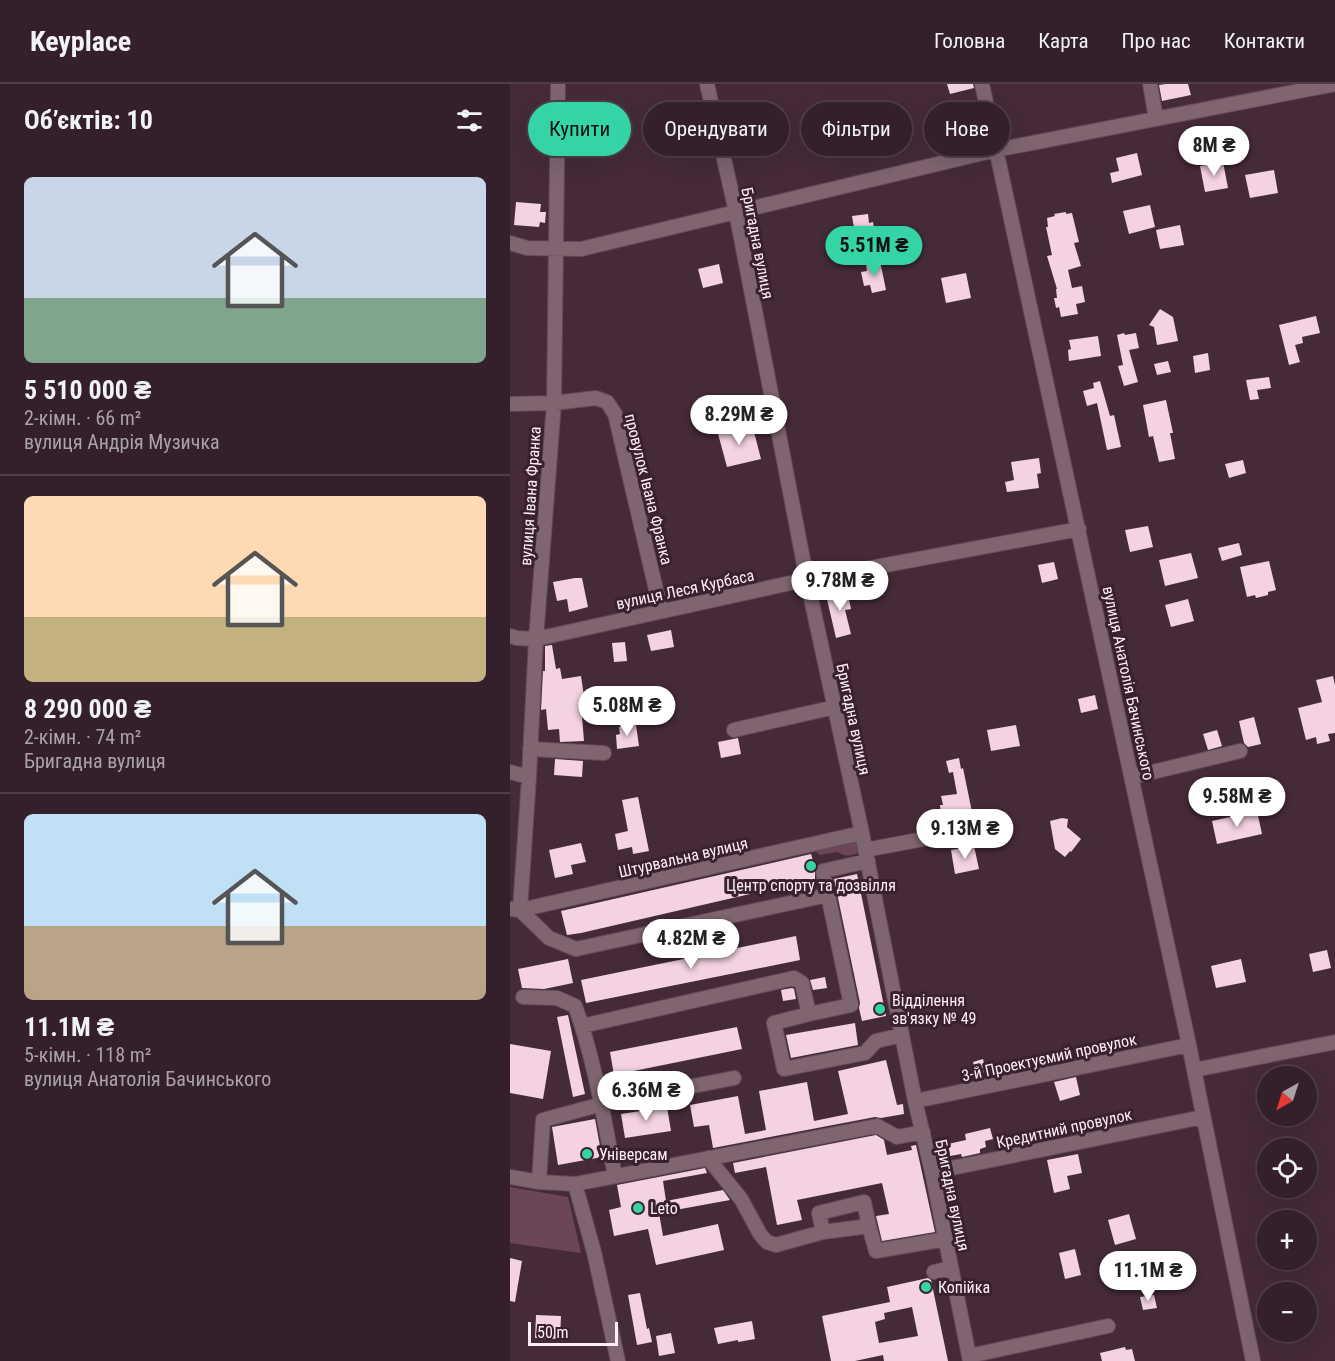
<!DOCTYPE html>
<html lang="uk">
<meta charset="utf-8">
<style>
:root{--surface:#34202a;--page:#3c2832;--text:#f1f3f6;--muted:#a9a3a8;--line:#4e3e47;--accent:#35d4a7}
body{margin:0;font-family:"Roboto Condensed",sans-serif;background:var(--page);color:var(--text);height:100vh;display:flex;flex-direction:column;font-size:22px;white-space:nowrap}
*{box-sizing:border-box;margin:0}
p{font-size:20px;color:var(--muted)}
.icon{flex:none;width:33px;height:33px;fill:none;stroke:currentColor;stroke-width:2;stroke-linecap:round;stroke-linejoin:round}
.map{position:relative;flex:1;overflow:hidden}
.side{display:flex;flex-direction:column;background:var(--surface);width:510px}
.side>*{flex:none}
.hud{position:absolute;left:18px;top:18px;width:570px;height:54px;display:flex;gap:12px}
.needle{width:39px;rotate:219deg}
.fabs{position:absolute;left:747px;top:982px;display:grid;gap:12px}
.fabs a{display:grid;place-items:center;width:60px;height:60px;border-radius:50%;background:var(--surface);box-shadow:0 6px 24px #0002,0 0 0 2px var(--line);font-size:30px}
.scale{position:absolute;left:18px;bottom:15px;width:90px;box-sizing:border-box;padding-left:6px;border:3px solid #fdeff5;border-top:0;font-size:16px;line-height:21px;white-space:nowrap;color:#fdeff5;-webkit-text-stroke:4px #3a212e;paint-order:stroke}
.price{position:absolute;translate:-50% -51px;padding:0 14px;border-radius:21px;background:#fff;color:#222;font-size:20px;line-height:39px;filter:drop-shadow(0 2px 3px #0008)}
.price::after{content:'';position:absolute;left:50%;top:36px;width:18px;height:14px;margin-left:-9px;background:inherit;clip-path:polygon(0 0,100% 0,50% 100%)}
.price.on{background:var(--accent);color:#111}
ul{padding:0;list-style:none}
li{display:grid;align-content:center;gap:12px;height:318px;padding:0 24px}
li+li{border-top:2px solid var(--line)}
li span{display:grid;place-items:center;height:186px;border-radius:9px;color:#555}
li>.icon{margin-inline-start:auto}
span .icon{width:108px;height:108px;fill:#fffc;stroke-width:1}
li b{font-size:26px}
h2{display:flex;justify-content:space-between;align-items:center;height:72px;padding:0 24px;font-size:26px}
.tag{padding:0 21px;border-radius:27px;background:var(--surface);box-shadow:0 6px 24px #0002,0 0 0 2px var(--line);font-size:21px;line-height:54px}
.tag.on{background:var(--accent);color:#111}
header{display:flex;align-items:center;gap:36px;box-sizing:border-box;height:84px;padding:0 30px;background:var(--surface);border-bottom:2px solid var(--line)}
header strong{font-size:28px}
nav{display:flex;gap:33px;margin-inline-start:auto;font-size:21px}
main{display:flex;flex:1;min-height:0}
.map>svg:first-child{display:block}
</style>
<header>
<strong>Keyplace</strong>
<nav><a>Головна</a><a>Карта</a><a>Про нас</a><a>Контакти</a></nav>
</header>
<main>
<section class="side">
<h2>Об’єктів: 10<svg class="icon" aria-label="filters" viewBox="0 0 24 24"><path d="M4 7h16M4 17h16"/><circle cx="9" cy="7" r="2"/><circle cx="15" cy="17" r="2"/></svg></h2>
<ul>
<li><span style="background:linear-gradient(#c9d6e8 65%,#7fa58c 0)"><svg class="icon" aria-label="home" viewBox="0 0 24 24"><path d="M3 11l9-7 9 7M6 9v11h12V9"/></svg></span><div><b>5 510 000 ₴</b><p>2-кімн. · 66 m²</p><p>вулиця Андрія Музичка</p></div></li>
<li><span style="background:linear-gradient(#ffd9b3 65%,#c2b280 0)"><svg class="icon" aria-label="home" viewBox="0 0 24 24"><path d="M3 11l9-7 9 7M6 9v11h12V9"/></svg></span><div><b>8 290 000 ₴</b><p>2-кімн. · 74 m²</p><p>Бригадна вулиця</p></div></li>
<li><span style="background:linear-gradient(#bfe0f5 60%,#b9a48a 0)"><svg class="icon" aria-label="home" viewBox="0 0 24 24"><path d="M3 11l9-7 9 7M6 9v11h12V9"/></svg></span><div><b>11.1M ₴</b><p>5-кімн. · 118 m²</p><p>вулиця Анатолія Бачинського</p></div></li>
</ul>
</section>
<div class="map">
<svg width="825" height="1277" viewBox="0 0 825 1277">
<rect width="100%" height="100%" fill="#452b38"/>
<path fill="#6d4559" d="M339,757c7,1 12,4 9,12 -8,3 -13,4 -20,-1l-18,3 -4,-3 2,-7 28,-1z
M0,1103l58,10 13,56 -71,-10z"/>
<path fill="#f4d2e1" fill-rule="evenodd" d="M437,0h26l1,4 -24,6z
M656,0h22l3,11 -29,6 -3,-16z
M627,69l5,22 -30,8 -2,-10 9,-2 -3,-13z
M713,78l5,26 -23,4 -5,-26z
M764,86l4,23 -28,5 -5,-23z
M6,118l25,2 -1,8h6l-1,11 -5,-1 -1,5 -25,-2z
M640,121l5,22 -26,7 -6,-23z
M556,128v2l6,-1 7,29 -5,1 7,23 -13,4 4,18 10,-2 3,16 -9,2 2,10 -17,3 -2,-10 -3,1 -2,-10h3l-1,-9h1l-10,-33 5,-1 -6,-28h2l-1,-9 8,-2 -1,-2z
M358,130l1,9 4,-1 2,12 -13,3 -1,-4 -6,1 -3,-18z
M670,141l4,20 -24,4 -4,-19z
M370,177l6,29 -14,3 -2,-8 -6,1 -3,-14 6,-1 -1,-6z
M209,180l4,19 -20,5 -5,-19z
M456,189l5,25 -25,5 -5,-25z
M650,225l13,8 5,24 -21,4 -3,-18 -5,-2z
M806,232l4,17 -18,4 1,6 -8,2 5,17 -11,3 -10,-40z
M614,249l1,2 11,-2 3,15 -10,2 9,32 -14,4 -6,-20 5,-1 -6,-30z
M588,252l3,20 -32,5 -1,-11 3,-1 -2,-9z
M698,269l2,17 -15,3 -2,-17z
M658,277l3,11 -14,3 -3,-11z
M759,293l2,11 -14,2 2,9 -9,1 -4,-20z
M590,297l10,35 4,-1 7,32 -14,3 -10,-47 -10,3 -4,-15 11,-3 -1,-5z
M656,316l7,33h-3l5,26 -16,3 -6,-26 -4,1 -6,-32z
M243,344l8,31 -34,8 -10,-37z
M529,374l2,15 -4,1 2,14 -32,4 -2,-10 9,-2 -3,-18z
M733,376l3,13 -17,5 -4,-14z
M638,442l5,21 -23,5 -5,-22z
M729,459l3,12 -20,6 -4,-13z
M681,469l7,25 -33,8 -6,-26z
M759,477l7,29 -8,2v3l-12,3 -1,-3 -8,2 -7,-30z
M544,478l4,17 -16,4 -4,-18z
M65,494h7l6,29 -19,5 -2,-13 -10,2 -4,-19z
M337,506l4,19 -6,1 6,24 -15,4 -10,-43z
M678,515l6,22 -23,6 -6,-22z
M161,546l3,17 -23,4 -4,-16z
M115,558l2,19 -13,1 -2,-19z
M42,561l4,24 4,-1 2,11 19,-3 4,27 -4,1 3,37 -24,1 -1,-13 -11,1 -2,-21 -5,1 2,-39h2v-25z
M823,592l2,9v48l-7,1 2,7 -13,3 -1,-7 -10,3 -8,-32 24,-6 -6,-22z
M585,611l3,14 -17,4 -3,-14z
M744,633l7,27 -13,3 -4,-4 -5,-22z
M126,641l3,21 -22,3 -1,-14 4,-1 -1,-7z
M506,641l4,21 -29,5 -4,-21z
M707,646l5,16 -14,4 -5,-16z
M228,654l3,16 -20,4 -3,-16z
M449,674l2,11 2,-1 10,49 -27,4 -2,-6h-3l-1,-10h3l-2,-9 16,-2 -4,-22 -4,1 -3,-12z
M45,675l28,2 -1,16 -28,-2z
M128,713l11,54 -16,3 -1,-7 -14,3 -3,-16 13,-3 -6,-31z
M747,727l5,23 -45,10 -5,-23z
M552,734l6,1 -1,8 14,12 -10,13 -1,-1 -5,6 -10,-8 -5,-28z
M71,759l5,19 -15,3 2,9 -18,4 -6,-28z
M464,762l5,23 -24,5 -4,-24z
M301,770l4,14v11l-234,54 -14,2 -6,-24z
M347,790l29,142 -24,5 -3,-13 1,-5 -26,-124z
M286,852l4,24 -214,43 -5,-23z
M817,866l4,18 -18,4 -4,-18z
M58,875l5,24 -29,6 -22,-1 -4,-19z
M731,875l5,23 -30,6 -5,-22z
M315,893l2,11 -14,2 -3,-10z
M282,904l2,1 2,10 -13,2 -2,-11z
M58,931l17,79 -12,3 -16,-80z
M345,939l3,22 -67,13 -5,-23z
M227,943l5,22 -128,26 -4,-23z
M0,960l41,7 -8,48 -33,-6z
M473,975l3,13 -10,3 -3,-13z
M376,976l11,45 6,-1 1,10 -23,4 -6,-1 -162,31 -4,-23 -15,2 -4,-22 48,-9 7,38 21,-4 -7,-39 48,-9 7,39 34,-7 -10,-43z
M566,993l4,18 -20,6 -6,-19z
M157,1023l4,24 -46,7 -4,-24z
M85,1035l7,38 -44,8 -6,-38z
M480,1044l3,11 -8,2 1,6 -6,2v4l-18,4 -1,-3 -11,2 -2,-12 18,-4 -1,-6z
M366,1051l8,5 3,15 25,-5 -1,-4 5,-1 19,87 -53,9 -6,-25 13,-2 -7,-31 -85,17 5,20 -25,5 -11,-58 -31,6 -2,-10z
M568,1070l4,19 -15,3 3,13 -16,4 -7,-33z
M195,1084l2,5 -44,8 3,20 57,-11 7,10 -71,13 4,23 55,-12 6,26 -68,15 -8,-36 -34,7 -5,-26 12,-3 -4,-22z
M619,1130l7,25 -21,6 -7,-25z
M565,1165l6,26 -16,4 -6,-26z
M0,1174l12,3 -7,41 -5,-1z
M418,1194l3,2 17,81h-64l-1,-6 -28,6h-24l-9,-45 68,-14 -3,-15zM402,1223l6,29 -39,7 -4,-21 10,-3 -1,-6z
M130,1209l7,36 2,-1 3,14 -15,3 -9,-50z
M644,1211l3,13 -14,2 -3,-13z
M26,1231l25,1 -1,23 -25,-1z
M242,1237l3,18 -17,3v-2l-20,4 -4,-16z
M161,1249l4,20 -16,3 -3,-20z
M615,1263l1,3 6,-1 3,12h-33l-2,-8z"/>
<g fill="none" stroke-linecap="round" stroke-linejoin="round">
<g stroke="#624a56" stroke-width="16">
<path id="minor" d="M197,0l29,128 71,368 55,253 53,268 17,71 38,189
M472,0l207,961 64,316
M640,0l6,35
M0,159l17,5 54,1 415,-99 339,-66
M0,320l44,-1 42,-5 11,4 8,12 46,197
M0,552l7,2 19,1 259,-57 284,-53
M224,646l101,-23
M20,665l74,4
M0,688l19,5
M622,693l108,-26
M355,766l117,-22
M0,825l10,1 342,-77
M10,826l9,-133 7,-138 18,-236 4,-319
M10,826l29,28 27,11 252,-54
M13,913l34,1 18,8c20,55 29,113 40,170
M299,930l-35,9 10,46 81,-16 11,-12 26,-6
M72,942l212,-48 8,5 7,31 42,-9 -28,-134 45,-10
M684,986l141,-28
M405,1017l274,-56
M198,1074l33,41 19,35 7,8 9,3 47,-13 46,-6 7,25 70,-12
M422,1088l271,-55
M0,1093l29,5 36,2 302,-58 20,11 26,-5
M29,1098l4,-62 59,-16 132,-26
M65,1100l19,68 24,109
M313,1148l-4,-19 45,-11 5,24
M424,1188l17,-4
M459,1272l139,-30"/>
</g>
<use href="#minor" stroke="#7e6570" stroke-width="14"/>
</g>
<g fill="#35d4a7" stroke="#3a212e" stroke-width="2">
<circle cx="301" cy="782" r="6"/>
<circle cx="370" cy="925" r="6"/>
<circle cx="77" cy="1070" r="6"/>
<circle cx="128" cy="1124" r="6"/>
<circle cx="416" cy="1203" r="6"/>
</g>
<g text-anchor="middle" stroke-width="6" stroke-linejoin="round" paint-order="stroke">
<g font-size="16" fill="#fdeff5" stroke="#3a212e">
<text transform="translate(248 159) rotate(79)" y="6">Бригадна вулиця</text>
<text transform="translate(139 405) rotate(76)" y="6">провулок Івана Франка</text>
<text transform="translate(20 412) rotate(-86)" y="6">вулиця Івана Франка</text>
<text transform="translate(175 505) rotate(-12)" y="6">вулиця Леся Курбаса</text>
<text transform="translate(619 599) rotate(78)" y="6">вулиця Анатолія Бачинського</text>
<text transform="translate(344 635) rotate(78)" y="6">Бригадна вулиця</text>
<text transform="translate(173 773) rotate(-13)" y="6">Штурвальна вулиця</text>
<text transform="translate(539 973) rotate(-12)" y="6">3-й Проектуємий провулок</text>
<text transform="translate(554 1044) rotate(-12)" y="6">Кредитний провулок</text>
<text transform="translate(443 1111) rotate(78)" y="6">Бригадна вулиця</text>
</g>
<g font-size="16" fill="#fdeff5" stroke="#3a212e" text-anchor="start">
<text x="301" y="807" text-anchor="middle">Центр спорту та дозвілля</text>
<text x="382" y="922">Відділення<tspan x="382" dy="18">зв'язку № 49</tspan></text>
<text x="89" y="1076">Універсам</text>
<text x="140" y="1130">Leto</text>
<text x="428" y="1209">Копійка</text>
</g>
</g>
</svg>
<div class="fabs">
<a><svg class="needle" viewBox="-14 -14 28 28"><path d="M0-13l5 13h-10z" fill="#e53935"/><path d="M0 13l5-13h-10z" fill="#a9a3a8"/></svg></a>
<a><svg class="icon" aria-label="locate" viewBox="0 0 24 24"><circle cx="12" cy="12" r="6"/><path d="M12 2v4M12 18v4M2 12h4M18 12h4"/></svg></a>
<a>+</a>
<a>−</a>
</div>
<div class="scale">50 m</div>
<b class="price" style="left:704px;top:93px">8M ₴</b>
<b class="price on" style="left:364px;top:193px">5.51M ₴</b>
<b class="price" style="left:229px;top:362px">8.29M ₴</b>
<b class="price" style="left:330px;top:528px">9.78M ₴</b>
<b class="price" style="left:117px;top:653px">5.08M ₴</b>
<b class="price" style="left:727px;top:744px">9.58M ₴</b>
<b class="price" style="left:455px;top:776px">9.13M ₴</b>
<b class="price" style="left:181px;top:886px">4.82M ₴</b>
<b class="price" style="left:136px;top:1038px">6.36M ₴</b>
<b class="price" style="left:638px;top:1218px">11.1M ₴</b>
<div class="hud">
<a class="tag on">Купити</a>
<a class="tag">Орендувати</a>
<a class="tag">Фільтри</a>
<a class="tag">Нове</a>
</div>
</div>
</main>
